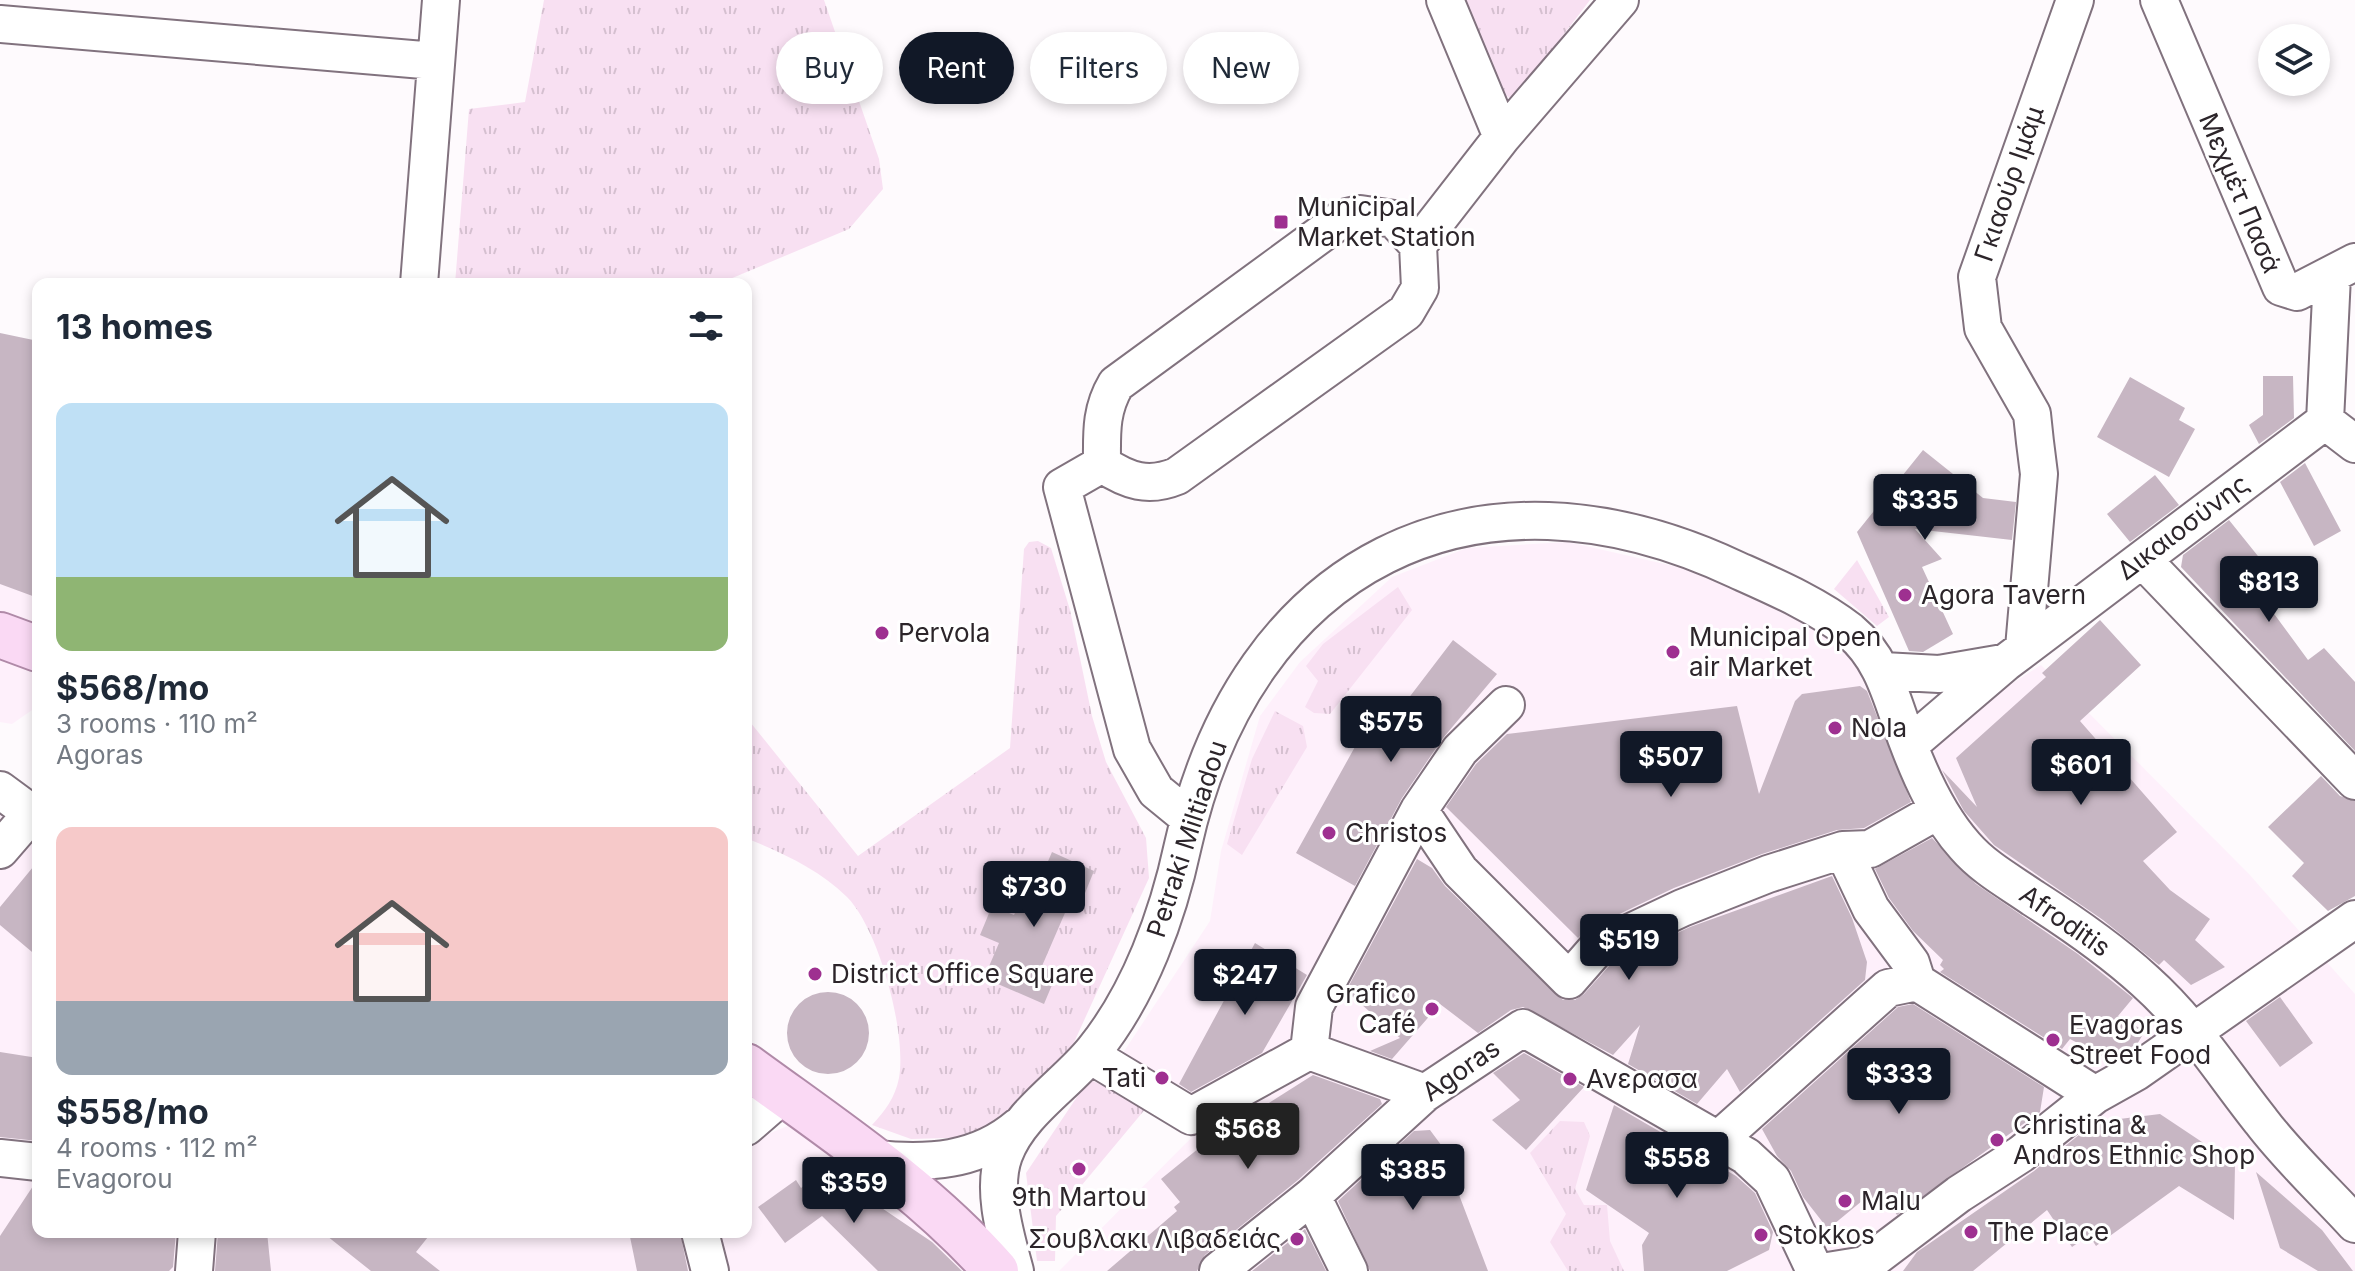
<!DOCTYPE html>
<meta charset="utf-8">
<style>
:root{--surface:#fff;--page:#f6f6f7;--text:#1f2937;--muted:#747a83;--accent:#111827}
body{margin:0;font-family:Inter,sans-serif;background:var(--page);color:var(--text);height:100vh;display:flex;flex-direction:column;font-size:30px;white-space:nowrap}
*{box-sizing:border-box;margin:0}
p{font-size:26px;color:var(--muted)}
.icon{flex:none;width:44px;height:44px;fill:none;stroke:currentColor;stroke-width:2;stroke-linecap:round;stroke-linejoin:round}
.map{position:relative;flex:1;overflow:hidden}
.drawer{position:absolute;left:32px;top:278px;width:720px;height:960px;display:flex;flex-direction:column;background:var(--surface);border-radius:16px;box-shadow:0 4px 12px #0003}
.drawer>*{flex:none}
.guide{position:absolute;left:776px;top:32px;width:760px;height:72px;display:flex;gap:16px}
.tools{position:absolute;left:2258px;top:24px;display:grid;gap:16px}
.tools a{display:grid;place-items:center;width:72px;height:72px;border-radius:50%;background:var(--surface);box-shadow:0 4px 12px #0003;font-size:40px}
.price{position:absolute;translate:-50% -68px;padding:0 18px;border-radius:8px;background:var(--accent);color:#fff;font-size:26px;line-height:52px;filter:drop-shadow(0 2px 4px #0008)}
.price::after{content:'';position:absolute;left:50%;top:48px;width:24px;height:18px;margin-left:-12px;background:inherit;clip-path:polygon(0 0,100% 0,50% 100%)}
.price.on{background:#222;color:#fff}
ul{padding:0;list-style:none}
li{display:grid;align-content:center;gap:16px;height:424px;padding:0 24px}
li span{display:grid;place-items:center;height:248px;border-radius:16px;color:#555}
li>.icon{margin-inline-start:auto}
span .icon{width:144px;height:144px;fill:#fffc;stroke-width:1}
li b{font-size:34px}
h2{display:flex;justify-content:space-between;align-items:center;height:96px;padding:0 24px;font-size:34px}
.chip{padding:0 28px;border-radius:36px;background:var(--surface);box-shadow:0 4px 12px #0003;font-size:28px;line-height:72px}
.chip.on{background:var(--accent);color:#fff}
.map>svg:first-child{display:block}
</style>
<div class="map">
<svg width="2355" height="1271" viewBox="0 0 2355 1271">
<defs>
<pattern id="grass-tufts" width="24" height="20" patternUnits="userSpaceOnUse" patternTransform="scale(2)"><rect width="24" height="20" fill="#f8e0f2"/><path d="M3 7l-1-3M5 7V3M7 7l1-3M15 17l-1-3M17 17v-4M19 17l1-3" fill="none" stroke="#d5c0d0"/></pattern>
</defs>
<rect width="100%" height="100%" fill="#fefafd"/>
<path fill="#fef0fb" d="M0,499l38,12v195l-26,18 -12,-2z
M1568,542l167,38 94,51 43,49 28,75 141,-90 208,209 106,120v277h-1296l150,-151 -92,-58 93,-141 11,-70 39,-135 40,-54 92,-85 75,-29z
M0,796l38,29v407h708v-89l44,-18 83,47 110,99h-983z"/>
<path fill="url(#grass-tufts)" d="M544,0h280l55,159 4,30 -34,40 -131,55h-263l14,-175 56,-7z
M1456,0h134l-77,101 -27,-22z
M1038,541l13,7 19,62 22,106 14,46 40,76 3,40 -78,171 -87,88 -73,2 -39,-14c13,-14 23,-27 27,-47 8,-44 -20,-149 -52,-181 -28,-28 -65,-44 -101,-59v-121l112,139 152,-108 14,-199 5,-7z
M1857,560l32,57 -12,9 -43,-37z
M1398,587l14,23 -82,104 -16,-1 -9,-6 13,-26 -12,-15 17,-22z
M1275,711l28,15 4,21 -65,108 -15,-11 25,-85z
M1089,1079l58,28 -91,109 -1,45h-18l-11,-88z
M1560,1121l24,1 6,14 -15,53 9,16h23l3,36 14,30h-56l-18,-29 16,-28 -36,-61z"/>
<path fill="#c7b6c3" d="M0,333l38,8v257l-38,-14z
M2263,376h30l1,42 -35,26 -10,-19 14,-10z
M2130,377l55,31 -6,12 16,9 -26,48 -72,-40z
M1923,450l60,48 33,4 -4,38 -97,-11 27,30 -20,8 31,67 -30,18 -14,-1 -52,-119z
M2305,463l36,68 -27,15 -34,-64z
M2155,475l24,30 -49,37 -23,-28z
M2229,520l49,61 -20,11 50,68 16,-12 31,34v69l-174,-184 2,-12z
M2100,620l41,45 -61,56 97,111 -34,29 27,29 40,29 -15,21 30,27 -34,18 -27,-25 -5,5 -56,-45 -109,-75 -30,-34 -22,-41 35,37 -21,-49 90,-81 -4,-4z
M1453,640l44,34 -54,64 -41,60 -47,88 -59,-33 60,-108 -2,-2 31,-41 13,10z
M1860,686l7,5 44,111 -47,26 -27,2 -75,24 -88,34 -86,41 -10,9 -132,-131 30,-43 31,-30 230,-28 22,88 36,-93 7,-7z
M2321,776l19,20 15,5v95l-27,15 -36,-35 12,-13 -36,-36z
M1932,838l44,46 102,70 55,44 -15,18 27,15 -9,15 -24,15 -42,-22 -8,10 -122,-77 4,-3 -4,-4 3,-5 -30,-29 -24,-33 -14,-29z
M1052,852l42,19 -13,32 -10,-4 -29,67 15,7 -13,31 -60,-26 15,-35 -19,-8 12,-29 22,9 11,-25 9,4z
M1417,859l15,9 13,18 118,114h12l9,-6 26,-29 80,-38 142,-51 20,42 15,44 -2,18 -125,112 -13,-23 -30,35 -69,-40 12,-39 -27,30 -90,-48 -12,3 -33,23 -38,-29 -48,55 -22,-8 30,-13 -54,-47z
M38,861v96l-38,-32v-18z
M1255,943l52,32 -45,78 -71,39 -12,-8z
M787 1033a41 41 0 1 1 82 0a41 41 0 1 1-82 0Z
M2280,997l33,46 -33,24 -34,-46z
M1913,1004l131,83 -4,25 -143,103 -6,-9 -7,6 -16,-16 -40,33 -25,-32 -12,-26 -14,-15 -15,-27 136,-122z
M0,1052l38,6v83l-38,-4z
M1524,1053l60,34 -58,63 -34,-30 28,-20 -27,-27z
M1313,1075l67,24 2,5 -84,76 -93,75 -8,16h-90l70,-60 -3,-4 6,-5 -19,-23 43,-35z
M1614,1105l122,71 19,17 18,39 -4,18 -42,21h-83l-2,-26 7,-12 -63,-43z
M2160,1114l75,50 -1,56 -55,-34 -83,60 -7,-11 -17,12 -25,-37 -74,61h-70l14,-19 117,-81 61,-49z
M1430,1130l26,35 -3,14 35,92h-118l-32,-70 76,-70z
M824,1169l108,73 30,29h-84l-56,-55 -37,27 -27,-36 38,-27 5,8z
M2256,1172l66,58 31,41h-35l-38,-23z
M35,1183l3,49h138l-3,35 -4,4h-169v-35z
M1305,1229l21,42h-74z
M218,1232h49l4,39h-56z
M322,1232h110l-16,20 24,19h-69z
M629,1232h51l8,39h-51z"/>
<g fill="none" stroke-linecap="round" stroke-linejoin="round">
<g stroke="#81727e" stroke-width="40">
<path id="minor" d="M1445,0l57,137
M2159,0l122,287 16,5 58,-30
M0,24l435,37
M1360,214l34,5 24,26 2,43 -14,24 -229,164c-29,12 -49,5 -75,-12 0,-30 -2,-53 14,-80l227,-166z
M1418,245l84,-108 118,-137
M419,284l22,-284
M2325,421l7,-145
M2325,421l30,23
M1102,464l-40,23 70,262 24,42 33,27
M2143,560l212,221
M2024,648l15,-174 -4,-32 -3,-28 -49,-86 -6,-51 98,-277
M1883,671l56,3 64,-11
M1909,745l96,-82 320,-242
M0,790l38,28
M1419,810l41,61 109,109 28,-32 85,-40 86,-34 75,-24 27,-1 69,-39
M0,850l32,-37
M1843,850l28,59 40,54 6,19 178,113
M1309,1051l5,-44 105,-197 41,-60 46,-45
M1090,1055l101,61 118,-65 116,42
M746,1127l38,-33
M1717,1141l171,-153 29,-6
M0,1158l38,4
M875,1159c53,5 102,3 144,-33
M1312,1196l37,75
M700,1232l10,39
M194,1271l3,-39
M1015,1271c-9,-34 -24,-81 -11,-116 16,-43 62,-70 90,-105 46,-57 74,-135 89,-205 63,-282 291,-399 554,-275 38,17 80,35 113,61 35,29 42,71 58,112 14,37 31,74 57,103 19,22 45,36 68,52 39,25 78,52 112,83 48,43 77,91 116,140 28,37 63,69 94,103
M1218,1271l94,-75 113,-103 98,-65 223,128 26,24 43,91
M1828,1271l37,-6 94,-71 62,-40 74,-59 41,-23 219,-153"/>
</g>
<g stroke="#b08aa8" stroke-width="48">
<path id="major" d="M0,635l38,14
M746,1066c86,63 179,124 250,205"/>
</g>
<use href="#minor" stroke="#fff" stroke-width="36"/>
<use href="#major" stroke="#fad9f4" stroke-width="44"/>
</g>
<g fill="#9e3090" stroke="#fff" stroke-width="3">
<rect x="1273" y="214" width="16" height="16" rx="4"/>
<circle cx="1905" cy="595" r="8"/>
<circle cx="882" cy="633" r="8"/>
<circle cx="1673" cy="652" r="8"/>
<circle cx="1835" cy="728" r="8"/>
<circle cx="1329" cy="833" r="8"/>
<circle cx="815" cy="974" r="8"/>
<circle cx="1432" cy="1009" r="8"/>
<circle cx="2053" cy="1040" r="8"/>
<circle cx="1162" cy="1078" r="8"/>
<circle cx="1570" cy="1079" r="8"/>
<circle cx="1997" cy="1140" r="8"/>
<circle cx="1079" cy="1169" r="8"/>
<circle cx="1845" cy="1201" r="8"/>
<circle cx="1971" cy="1232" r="8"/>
<circle cx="1761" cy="1235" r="8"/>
<circle cx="1297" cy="1239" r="8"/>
</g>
<g text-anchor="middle" stroke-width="6" stroke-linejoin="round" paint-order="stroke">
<g font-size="26" fill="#2c252a" stroke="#fff">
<text transform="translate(2009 184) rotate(-71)" y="9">Γκιαούρ Ιμάμ</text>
<text transform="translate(2240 193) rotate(67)" y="9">Μεχμέτ Πασά</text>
<text transform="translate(2183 527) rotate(-37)" y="9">Δικαιοσύνης</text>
<text transform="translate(1187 839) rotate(-72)" y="9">Petraki Miltiadou</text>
<text transform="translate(2065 921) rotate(35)" y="9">Afroditis</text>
<text transform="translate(1461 1070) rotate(-35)" y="9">Agoras</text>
</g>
<g font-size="26" fill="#2c252a" stroke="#fff" text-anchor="start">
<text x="1297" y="216">Municipal<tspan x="1297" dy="30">Market Station</tspan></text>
<text x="1921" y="604">Agora Tavern</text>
<text x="898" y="642">Pervola</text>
<text x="1689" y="646">Municipal Open<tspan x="1689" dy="30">air Market</tspan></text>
<text x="1851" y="737">Nola</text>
<text x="1345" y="842">Christos</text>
<text x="831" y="983">District Office Square</text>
<text x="1416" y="1003" text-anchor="end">Grafico<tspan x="1416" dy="30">Café</tspan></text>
<text x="2069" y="1034">Evagoras<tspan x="2069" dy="30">Street Food</tspan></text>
<text x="1146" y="1087" text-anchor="end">Tati</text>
<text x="1586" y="1088">Ανερασα</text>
<text x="2013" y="1134">Christina &amp;<tspan x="2013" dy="30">Andros Ethnic Shop</tspan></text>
<text x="1079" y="1206" text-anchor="middle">9th Martou</text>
<text x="1861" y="1210">Malu</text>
<text x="1987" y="1241">The Place</text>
<text x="1777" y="1244">Stokkos</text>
<text x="1281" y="1248" text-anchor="end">Σουβλακι Λιβαδειάς</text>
</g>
</g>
</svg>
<div class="tools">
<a><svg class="icon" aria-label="layers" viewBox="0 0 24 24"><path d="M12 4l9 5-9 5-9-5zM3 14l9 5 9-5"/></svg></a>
</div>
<b class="price" style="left:1925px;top:542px">$335</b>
<b class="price" style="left:2269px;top:624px">$813</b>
<b class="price" style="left:1391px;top:764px">$575</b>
<b class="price" style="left:1671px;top:799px">$507</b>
<b class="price" style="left:2081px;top:807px">$601</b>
<b class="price" style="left:1034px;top:929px">$730</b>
<b class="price" style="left:1629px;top:982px">$519</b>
<b class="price" style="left:1245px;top:1017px">$247</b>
<b class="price" style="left:1899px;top:1116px">$333</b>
<b class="price on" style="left:1248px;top:1171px">$568</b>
<b class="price" style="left:1677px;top:1200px">$558</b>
<b class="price" style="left:1413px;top:1212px">$385</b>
<b class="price" style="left:854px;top:1225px">$359</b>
<div class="guide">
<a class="chip">Buy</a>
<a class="chip on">Rent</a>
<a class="chip">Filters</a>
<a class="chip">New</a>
</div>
<section class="drawer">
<h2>13 homes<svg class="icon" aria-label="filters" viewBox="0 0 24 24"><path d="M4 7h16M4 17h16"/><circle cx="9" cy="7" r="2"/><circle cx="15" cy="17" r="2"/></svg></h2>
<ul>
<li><span style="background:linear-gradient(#bfe0f5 70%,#8fb573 0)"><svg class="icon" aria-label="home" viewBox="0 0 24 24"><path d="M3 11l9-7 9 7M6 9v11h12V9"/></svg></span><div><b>$568/mo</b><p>3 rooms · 110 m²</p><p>Agoras</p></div></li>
<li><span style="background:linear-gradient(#f6c9c9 70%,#9aa5b1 0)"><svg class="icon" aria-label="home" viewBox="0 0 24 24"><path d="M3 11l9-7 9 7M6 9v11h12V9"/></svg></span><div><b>$558/mo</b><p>4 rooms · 112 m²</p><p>Evagorou</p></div></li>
</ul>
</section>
</div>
